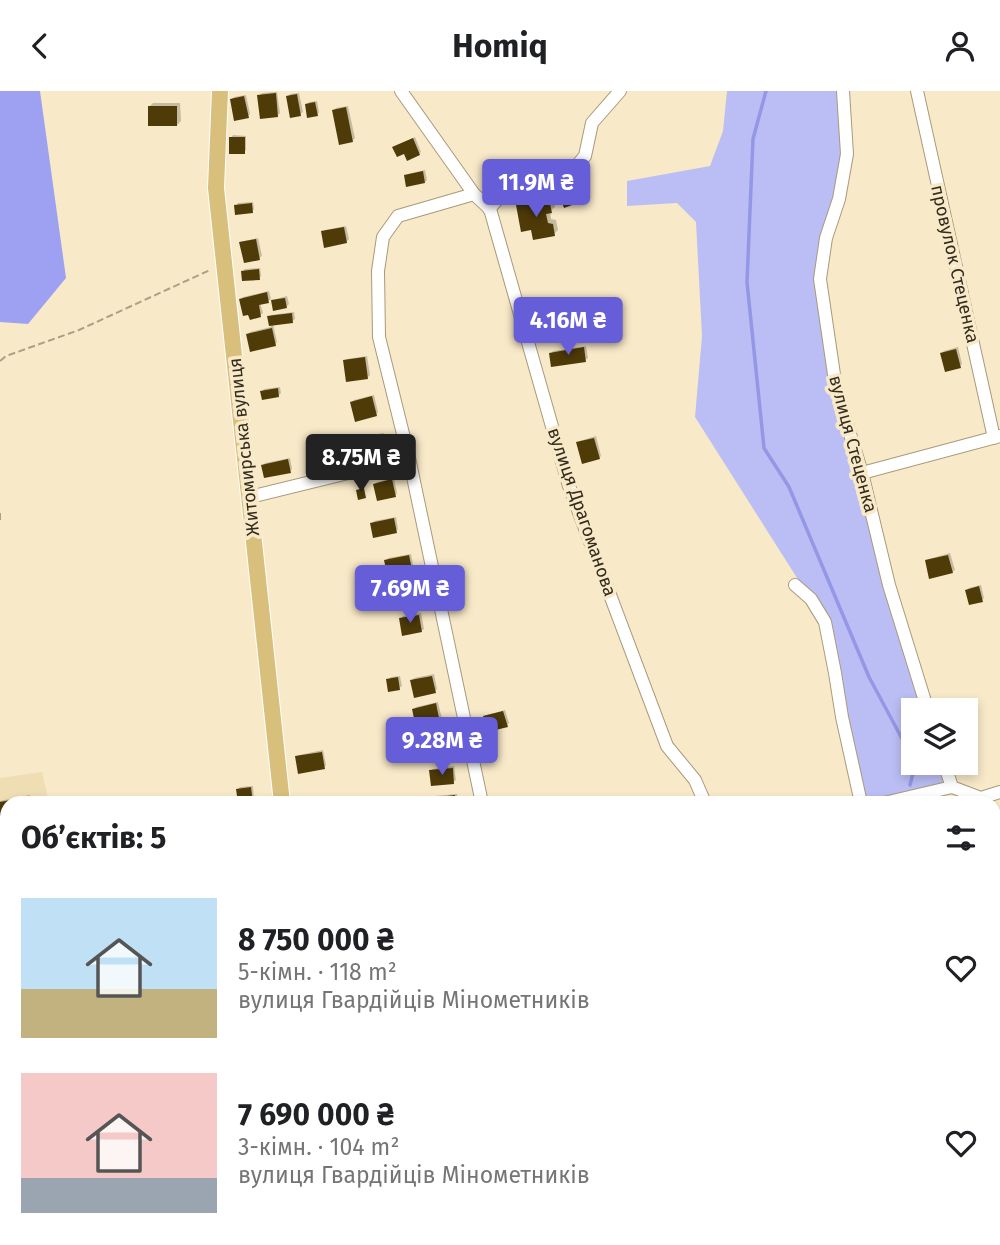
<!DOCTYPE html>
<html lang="uk">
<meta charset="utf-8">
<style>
:root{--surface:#fff;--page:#f2f2f2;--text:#202124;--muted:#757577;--accent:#665ed8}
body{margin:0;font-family:"Fira Sans",sans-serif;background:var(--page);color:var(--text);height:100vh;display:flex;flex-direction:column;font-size:26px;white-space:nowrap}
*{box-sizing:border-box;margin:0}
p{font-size:23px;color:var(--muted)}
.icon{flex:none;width:38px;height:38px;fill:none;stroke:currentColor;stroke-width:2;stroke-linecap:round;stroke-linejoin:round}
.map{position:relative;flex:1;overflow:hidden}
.sheet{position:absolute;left:0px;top:705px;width:1001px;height:450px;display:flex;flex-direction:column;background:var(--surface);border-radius:21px 21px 0 0;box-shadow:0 4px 10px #0003}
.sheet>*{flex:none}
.tools{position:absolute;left:901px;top:607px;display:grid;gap:14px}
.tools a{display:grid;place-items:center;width:77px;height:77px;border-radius:0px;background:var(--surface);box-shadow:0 4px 10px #0003;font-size:35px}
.price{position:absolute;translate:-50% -60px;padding:0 16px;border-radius:7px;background:var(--accent);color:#fff;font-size:23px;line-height:46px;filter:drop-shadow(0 2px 4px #0008)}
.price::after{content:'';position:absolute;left:50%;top:42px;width:21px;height:16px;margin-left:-10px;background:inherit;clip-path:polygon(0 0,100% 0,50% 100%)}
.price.active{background:#222;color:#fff}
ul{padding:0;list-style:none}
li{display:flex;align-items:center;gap:21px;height:175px;padding:0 21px}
li span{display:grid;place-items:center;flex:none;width:196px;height:140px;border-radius:0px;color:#555}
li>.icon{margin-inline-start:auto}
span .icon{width:84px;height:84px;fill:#fffc;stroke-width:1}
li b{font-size:30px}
h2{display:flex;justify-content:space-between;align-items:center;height:84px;padding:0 21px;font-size:30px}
header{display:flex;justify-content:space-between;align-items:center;height:91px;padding:0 21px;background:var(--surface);font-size:32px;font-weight:700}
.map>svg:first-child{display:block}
</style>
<header><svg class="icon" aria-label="back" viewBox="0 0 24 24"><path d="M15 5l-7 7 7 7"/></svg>Homiq<svg class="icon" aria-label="person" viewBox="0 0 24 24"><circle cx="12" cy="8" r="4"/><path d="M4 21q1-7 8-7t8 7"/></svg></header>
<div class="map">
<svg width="1000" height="1154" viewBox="0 0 1000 1154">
<rect width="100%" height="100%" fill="#f8e9c8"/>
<path fill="#efddb4" d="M42,681l7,31h-42v172l-7,2v-199z
M7,1023v125h182l1,6h-190v-128z"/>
<path fill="#bbbef4" d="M727,0h116l4,63 -27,125 16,108 92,323 -14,1v52h30l8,24 -68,16h-22l-37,-181 -130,-205 7,-81 -6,-114 -19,-19 -50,3v-25l83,-15 13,-35z
M445,1148h183l3,6h-185z
M690,1148h88l-7,6h-92z"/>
<path fill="#9ea1f1" d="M0,0h40l26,187 -38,46 -28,-2z
M994,894h6v260h-172l-6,-6h172z"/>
<path fill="#0003" d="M277,1l3,21 -3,3 -18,-20 3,-3z
M299,2l4,19 -3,2 -12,-17 2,-3z
M246,4l4,19 -2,2 -16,-17 2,-2z
M317,10l2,11 -2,3 -10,-10 2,-3z
M153,12h27l1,18 -4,4 -28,-18z
M348,15l7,32 -3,3 -18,-31 2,-2z
M233,44l13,1v14l-2,2 -13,-14z
M415,46l6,15 -2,2 -14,-2 -11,-5z
M425,79l2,10 -2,2 -19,-6 2,-2z
M572,86l7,22 -2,2 -17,-19z
M553,105l2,11 -5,4 1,8 5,1 2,10 -4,4 -22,-6 -14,-22 4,-4z
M253,111l1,7 -2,2 -16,-5 2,-3z
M346,135l3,13 -3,3 -23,-10 2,-2z
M258,147l4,18 -3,2 -18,-15 3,-2z
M260,177l1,8 -2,2 -16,-7 2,-2z
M269,200l2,8 -3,2 -8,2 3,10 -3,2 -19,-15 2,-3z
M287,205l2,8 -2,2 -14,-5 3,-2z
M294,221l1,7 -3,2 -19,3 4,18 -2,3 -27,-11 2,-2 21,-5 -2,-10 2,-2z
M586,255l2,12 -3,2 -34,-6 2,-3z
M958,256l4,17 -2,2 -18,-13 2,-2z
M367,265l3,19 -2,2 -24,-16 3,-2z
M280,296l1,6 -2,2 -17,-3 2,-3z
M374,304l4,17 -2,3 -24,-13 2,-2z
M384,342l2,12 -2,2 -20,-9 2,-2z
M596,345l5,20 -2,2 -21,-15 2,-2z
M290,367l2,11 -2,2 -27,-5 2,-3z
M394,387l3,15 -2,3 -20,-12 2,-2z
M396,426l2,12 -2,2 -24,-7 2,-3z
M950,462l5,17 -3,2 -25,-11 2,-2z
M411,463l3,16 -2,2 -26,-11 2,-3z
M417,491l3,16 -3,2 -24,-12 3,-2z
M981,494l3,13 -2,2 -15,-10 2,-2z
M421,522l3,16 -3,2 -20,-13 2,-2z
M434,583l3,15 -2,2 -23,-10 2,-3z
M400,585l2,10 -3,2 -11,-8 3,-3z
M438,611l4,17 -3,2 -25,-12 2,-2z
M505,619l4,13 -2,2 -22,-8 2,-2z
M446,644l3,15 -3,2 -23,-11 3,-2z
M323,659l3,15 -2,2 -27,-10 2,-2z
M454,675l2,14 -3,2 -22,-11 2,-2z
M253,695l1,13 -2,2 -14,-12 2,-2z
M457,703l1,9h-25l-1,-4 3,-3z
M30,704l1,8h-24v15l-7,1v-18z"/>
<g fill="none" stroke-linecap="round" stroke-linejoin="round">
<path stroke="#9497e6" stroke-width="3.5" d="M766,0l-13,48 -6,143 17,166 25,39 80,190 45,84
M910,694l5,-20v-2"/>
</g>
<path fill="#4e3b08" d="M276,2l2,24 -18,2 -3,-24z
M297,3l4,22 -11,2 -4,-22z
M244,5l5,22 -15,3 -4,-22z
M315,11l3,14 -11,2 -2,-14z
M148,15h29v20h-29z
M346,16l7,35 -14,3 -7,-35z
M229,46h16v17h-16z
M413,47l7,17 -13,6 -3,-7 -7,3 -5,-10z
M423,80l2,12 -19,4 -2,-12z
M570,87l8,25 -14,5 -9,-25z
M549,108l3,14 -6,1 2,9 5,1 2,12 -22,4 -2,-10 -10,2 -5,-27z
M252,112l1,10 -18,2 -1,-10z
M344,136l3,16 -23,5 -3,-17z
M256,148l4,21 -16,3 -5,-21z
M259,178l1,11 -18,1 -1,-10z
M267,201l2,11 -10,2 2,12 -11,3 -2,-5 -5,1 -4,-17z
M285,207l2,10 -14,3 -2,-11z
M292,222l1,10 -24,3 -2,-10z
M272,237l4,18 -26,6 -4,-18z
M584,256l2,15 -35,5 -2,-14z
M956,258l5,19 -16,4 -5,-19z
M365,266l3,22 -22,3 -3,-22z
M278,297l1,9 -17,3 -2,-9z
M372,305l5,20 -22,6 -5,-20z
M382,343l3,15 -21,4 -2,-15z
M594,347l6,21 -18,5 -6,-22z
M288,368l3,14 -27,5 -3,-13z
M392,388l4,18 -19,4 -4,-17z
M364,397l2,10 -8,2 -2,-10z
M394,427l3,15 -24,5 -3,-15z
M409,464l4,19 -25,5 -4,-19z
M948,464l5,18 -24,6 -4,-19z
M415,493l3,18 -23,4 -3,-18z
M979,495l4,16 -14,3 -4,-15z
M419,524l3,17 -20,4 -3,-18z
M432,585l4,17 -22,5 -4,-18z
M398,586l2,13 -12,2 -2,-13z
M436,612l4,20 -24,5 -4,-19z
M503,620l5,16 -21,5 -4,-16z
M444,646l3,17 -23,4 -3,-18z
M322,661l3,17 -27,5 -3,-18z
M453,677l1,16 -23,2 -2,-16z
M251,696l2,16h-15l-2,-14z
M455,704l1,8h-25v-5z
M28,706l1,6h-22v17l-7,1v-19z"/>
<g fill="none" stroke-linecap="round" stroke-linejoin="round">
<g stroke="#a89a7b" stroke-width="14">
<path id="minor" d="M401,0l73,103 16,15 79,277 98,260 28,34 10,23
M843,0l4,63 -8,45 -13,39 -6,41 16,109 26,85 27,112 39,126
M917,0l77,347
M474,103l-76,22 -15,21 -5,34 1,66 30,121 73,345
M489,118l17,-19 68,-21 11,-13 7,-33 28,-32
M862,382l138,-37
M250,406l159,-39
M795,494l16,14 14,23 10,51 7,44 19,86
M944,672l8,24
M884,712l68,-16 29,11 19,-6
M994,867l6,25"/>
</g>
<g stroke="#fff" stroke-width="18">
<path id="major" d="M220,0l-4,97 66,615
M333,1148l1,6"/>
</g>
<path stroke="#aba086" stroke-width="2" stroke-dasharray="7 3.5" stroke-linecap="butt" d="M0,270l6,-5 73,-26 131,-60
M0,422v10"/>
<use href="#minor" stroke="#fff" stroke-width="12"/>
<use href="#major" stroke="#d8bf7c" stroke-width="16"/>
</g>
<g text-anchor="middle" stroke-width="7" stroke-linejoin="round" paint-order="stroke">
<g font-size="18" fill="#332d20" stroke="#f8e9c8">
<text transform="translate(955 173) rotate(77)" y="6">провулок Стеценка</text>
<text transform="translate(853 353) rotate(75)" y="6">вулиця Стеценка</text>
<text transform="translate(244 356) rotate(-96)" y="6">Житомирська вулиця</text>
<text transform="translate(582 421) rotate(71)" y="6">вулиця Драгоманова</text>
</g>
</g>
</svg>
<div class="tools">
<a><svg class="icon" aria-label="layers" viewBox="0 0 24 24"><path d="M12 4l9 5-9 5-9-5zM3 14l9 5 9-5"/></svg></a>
</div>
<b class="price" style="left:536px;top:128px">11.9M ₴</b>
<b class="price" style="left:568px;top:266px">4.16M ₴</b>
<b class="price active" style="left:361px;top:403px">8.75M ₴</b>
<b class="price" style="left:410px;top:534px">7.69M ₴</b>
<b class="price" style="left:442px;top:686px">9.28M ₴</b>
<section class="sheet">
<h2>Об’єктів: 5<svg class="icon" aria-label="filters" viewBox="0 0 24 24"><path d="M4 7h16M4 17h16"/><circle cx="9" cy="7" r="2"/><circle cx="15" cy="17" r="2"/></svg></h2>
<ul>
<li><span style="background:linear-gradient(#bfe0f5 65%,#c2b280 0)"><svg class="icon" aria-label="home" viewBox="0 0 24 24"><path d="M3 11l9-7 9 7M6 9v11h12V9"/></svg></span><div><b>8 750 000 ₴</b><p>5-кімн. · 118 m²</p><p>вулиця Гвардійців Мінометників</p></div><svg class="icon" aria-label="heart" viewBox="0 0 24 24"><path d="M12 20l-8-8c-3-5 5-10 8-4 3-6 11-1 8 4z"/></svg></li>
<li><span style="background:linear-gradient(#f6c9c9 75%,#9aa5b1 0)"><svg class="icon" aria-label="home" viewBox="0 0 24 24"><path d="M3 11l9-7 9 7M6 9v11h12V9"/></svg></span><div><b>7 690 000 ₴</b><p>3-кімн. · 104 m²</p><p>вулиця Гвардійців Мінометників</p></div><svg class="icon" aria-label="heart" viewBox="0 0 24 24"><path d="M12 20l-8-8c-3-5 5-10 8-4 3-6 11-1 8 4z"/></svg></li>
</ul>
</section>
</div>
